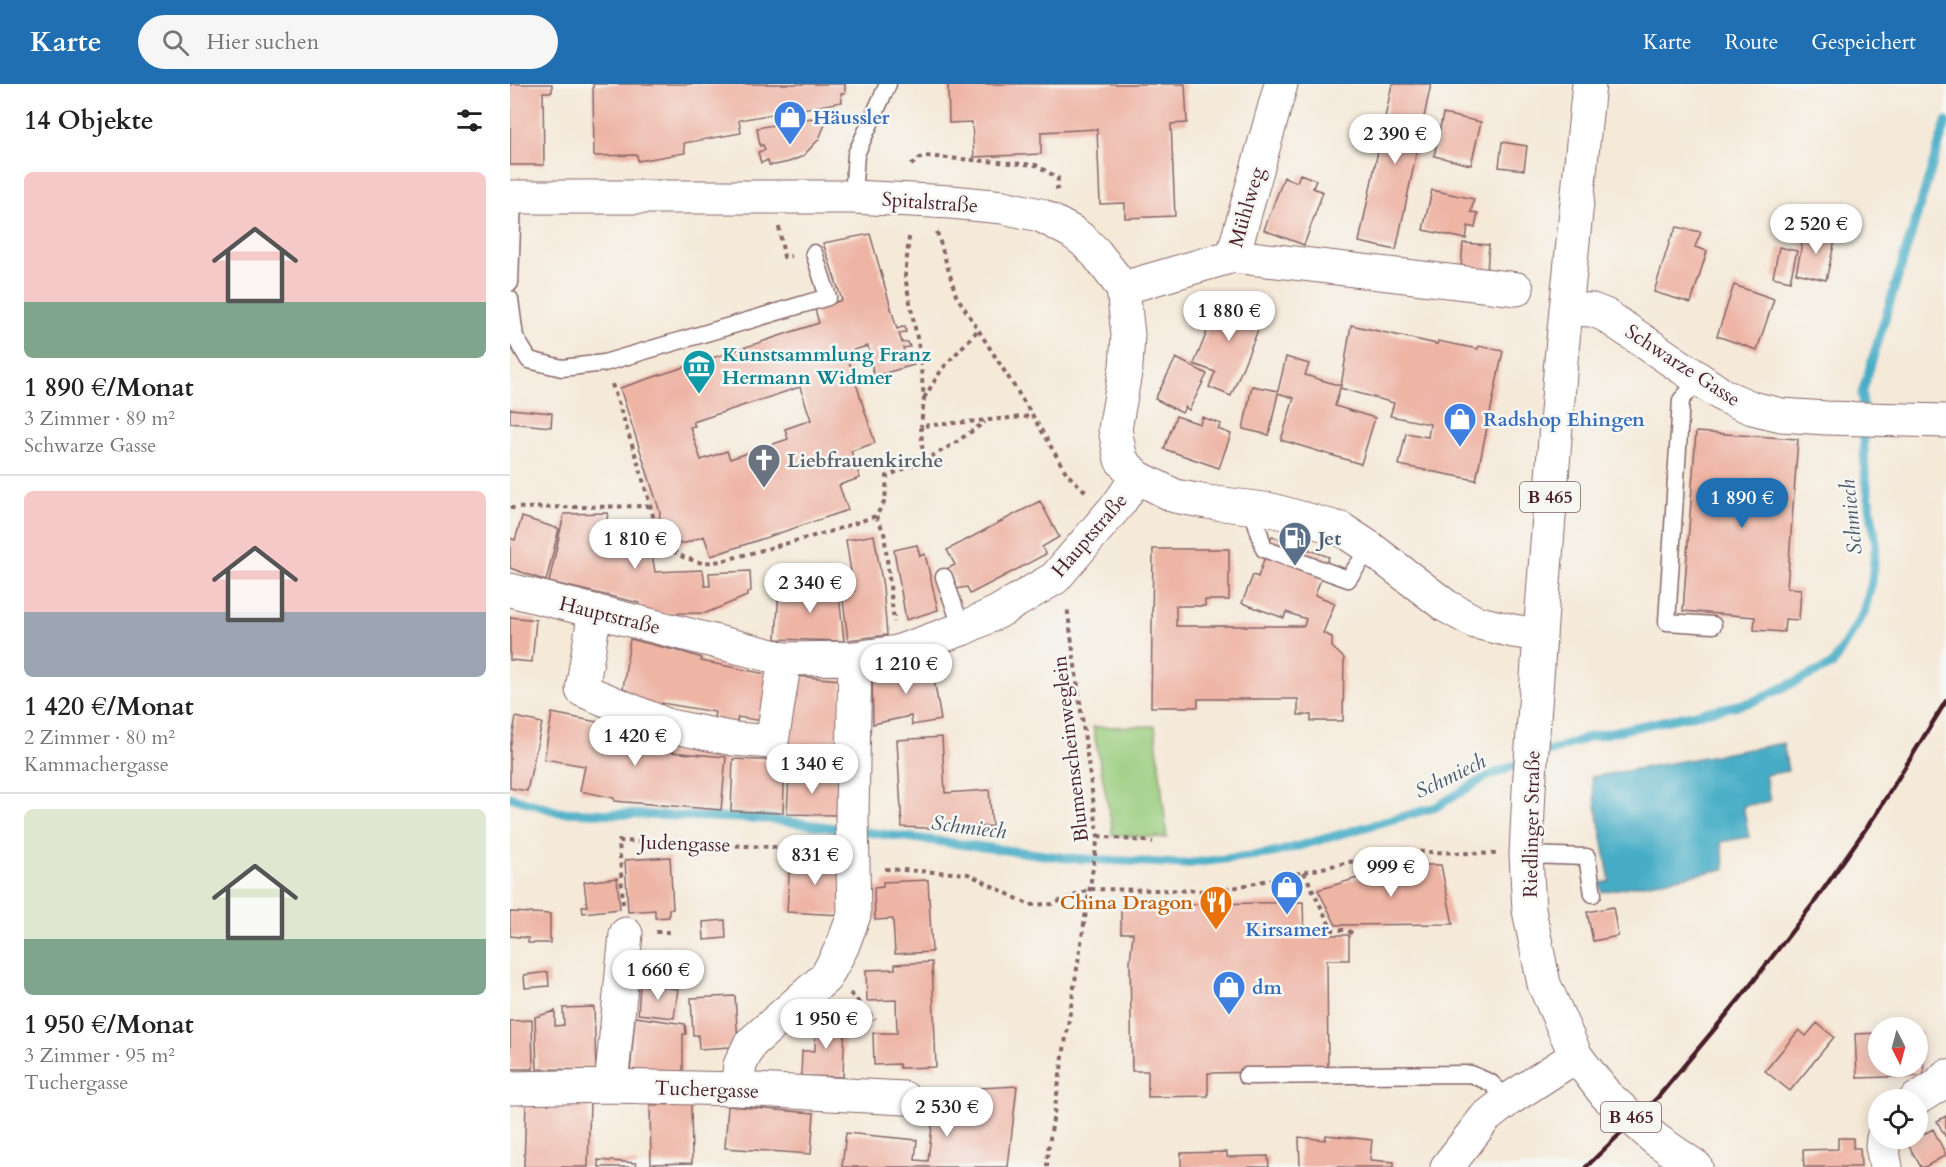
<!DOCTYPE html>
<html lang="de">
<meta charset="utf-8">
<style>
:root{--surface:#fff;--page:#f6f6f6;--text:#222;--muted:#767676;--line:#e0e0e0;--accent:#1f6fb2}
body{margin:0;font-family:Cardo,serif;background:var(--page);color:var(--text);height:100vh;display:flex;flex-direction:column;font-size:22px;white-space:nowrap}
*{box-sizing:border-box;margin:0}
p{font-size:20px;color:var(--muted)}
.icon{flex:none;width:33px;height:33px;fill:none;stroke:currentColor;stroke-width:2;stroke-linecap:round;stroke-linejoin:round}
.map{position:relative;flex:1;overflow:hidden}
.drawer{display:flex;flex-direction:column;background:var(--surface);width:510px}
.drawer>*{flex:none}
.needle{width:39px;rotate:174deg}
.tools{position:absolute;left:1358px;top:933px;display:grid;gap:12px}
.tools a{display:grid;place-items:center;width:60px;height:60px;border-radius:50%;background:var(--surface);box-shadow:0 3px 15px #0003;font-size:30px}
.price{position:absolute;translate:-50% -51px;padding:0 14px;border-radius:21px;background:#fff;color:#222;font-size:20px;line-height:39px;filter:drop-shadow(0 2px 3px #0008)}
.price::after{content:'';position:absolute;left:50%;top:36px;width:18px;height:14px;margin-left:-9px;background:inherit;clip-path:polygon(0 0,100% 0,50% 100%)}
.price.selected{background:var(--accent);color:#fff}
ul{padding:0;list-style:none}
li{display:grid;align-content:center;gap:12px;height:318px;padding:0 24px}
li+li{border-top:2px solid var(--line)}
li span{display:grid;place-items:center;height:186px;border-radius:9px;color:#555}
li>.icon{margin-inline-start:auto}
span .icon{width:108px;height:108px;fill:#fffc;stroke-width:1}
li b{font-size:26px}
h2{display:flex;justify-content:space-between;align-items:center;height:72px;padding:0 24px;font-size:26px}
header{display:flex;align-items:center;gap:36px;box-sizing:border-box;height:84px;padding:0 30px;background:var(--accent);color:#fff}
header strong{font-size:28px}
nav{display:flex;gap:33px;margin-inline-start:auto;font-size:21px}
.search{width:420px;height:54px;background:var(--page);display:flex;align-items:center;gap:15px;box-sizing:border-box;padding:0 21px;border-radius:33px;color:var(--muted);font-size:22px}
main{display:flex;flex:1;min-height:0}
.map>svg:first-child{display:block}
</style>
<header>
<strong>Karte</strong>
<div class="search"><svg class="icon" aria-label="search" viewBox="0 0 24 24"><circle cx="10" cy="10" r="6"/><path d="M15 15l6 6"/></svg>Hier suchen</div>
<nav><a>Karte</a><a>Route</a><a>Gespeichert</a></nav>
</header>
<main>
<section class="drawer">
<h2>14 Objekte<svg class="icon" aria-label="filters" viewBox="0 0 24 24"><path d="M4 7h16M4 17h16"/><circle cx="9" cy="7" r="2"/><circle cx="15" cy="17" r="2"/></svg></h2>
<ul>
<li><span style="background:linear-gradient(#f6c9c9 70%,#7fa58c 0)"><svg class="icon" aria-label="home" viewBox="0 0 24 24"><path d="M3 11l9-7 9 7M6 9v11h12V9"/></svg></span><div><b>1 890 €/Monat</b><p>3 Zimmer · 89 m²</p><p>Schwarze Gasse</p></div></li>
<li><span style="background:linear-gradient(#f6c9c9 65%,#9aa5b1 0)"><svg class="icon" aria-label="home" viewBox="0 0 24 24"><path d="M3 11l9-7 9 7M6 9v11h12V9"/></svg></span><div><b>1 420 €/Monat</b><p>2 Zimmer · 80 m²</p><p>Kammachergasse</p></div></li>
<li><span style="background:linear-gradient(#dfe7d0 70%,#7fa58c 0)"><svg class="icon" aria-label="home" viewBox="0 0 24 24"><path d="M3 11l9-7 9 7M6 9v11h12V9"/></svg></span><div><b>1 950 €/Monat</b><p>3 Zimmer · 95 m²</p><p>Tuchergasse</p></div></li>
</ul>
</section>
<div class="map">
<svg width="1436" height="1083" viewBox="0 0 1436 1083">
<rect width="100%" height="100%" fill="#f6f6f2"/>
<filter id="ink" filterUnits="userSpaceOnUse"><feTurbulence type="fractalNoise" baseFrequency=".0167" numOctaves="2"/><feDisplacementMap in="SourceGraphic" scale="12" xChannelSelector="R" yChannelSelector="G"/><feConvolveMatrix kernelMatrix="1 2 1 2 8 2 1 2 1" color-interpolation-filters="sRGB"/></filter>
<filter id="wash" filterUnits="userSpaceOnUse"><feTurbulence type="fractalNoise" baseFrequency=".008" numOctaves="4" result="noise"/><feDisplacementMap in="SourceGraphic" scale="24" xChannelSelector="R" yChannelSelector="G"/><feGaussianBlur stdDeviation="1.35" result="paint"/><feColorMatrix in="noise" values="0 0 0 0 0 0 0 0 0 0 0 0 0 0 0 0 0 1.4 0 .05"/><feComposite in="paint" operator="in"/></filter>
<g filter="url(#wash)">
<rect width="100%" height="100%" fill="#f5e9d8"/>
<path fill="#99cc7d" stroke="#727654" stroke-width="1.5" d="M645,642l12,112 -55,-3v-9l-19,-99z"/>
<path fill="#46adc6" stroke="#486678" stroke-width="1.5" d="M1273,659l5,28 -23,4 5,26 -27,5 6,31 -28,5 4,27 -123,23 -2,-9 10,-2 -19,-104z"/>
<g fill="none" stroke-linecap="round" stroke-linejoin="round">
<path stroke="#46adc6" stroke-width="9" d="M1028,672l51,-19 163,-35 80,-37 32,-52 8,-32 4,-37 -11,-70 -3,-81 84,-271
M0,713l49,15 208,7 300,39 116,6 91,-11 162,-46 50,-30 39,-16"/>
</g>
<g id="blocks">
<path fill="#eeb4a4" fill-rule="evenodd" d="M0,0h42v8h-9l1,73h-34z
M83,0h252v9h-4l1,9 -103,18 2,13 -57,10 1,10 -47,8 -1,-6 -43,1z
M438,0h237l2,39 -16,1 4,92 -50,2v-15l-25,1 -3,-75 -56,3v22l-67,3 -2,-35 -23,1z
M882,0h39l-35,166 -37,-8z
M933,30l38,8 -10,43 -37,-9z
M301,34l2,3 13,1 -7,17 -16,17 -14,6 -14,3h-6l-1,-5 -7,3 -3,-11 7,-2 -2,-5 -3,1 -3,-18z
M992,58l25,4 -3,24 -25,-3z
M790,90l16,6 -3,8 10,4 -19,53 -40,-15 20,-53 13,5z
M922,106l42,9 -3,13 7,1 -3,15 -7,-2 -2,13 -43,-9z
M1167,143l24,5 -6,15 12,4 -16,52 -37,-11 16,-52z
M1295,146l31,6 -10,44 -30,-7z
M360,150l27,95 8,-3 1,6 -7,1 3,10 6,-1 2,5 -7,1 3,14 6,-1 2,4 -40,11 -6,-30 -22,6 29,91 -24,8 9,27 -21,7 9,25 -137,46 -7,-20 -18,7h-13l-10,-9 -4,-10 1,-12 -40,-124 199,-65 -4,-14 27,-9 -19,-57zM290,303l11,33 -26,9 3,10 -58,20 -3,-8 -26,9 -11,-33 5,-1 -2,-4z
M953,159l26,2 -2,26 -26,-2z
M1269,163l18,4 -7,30 -17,-4z
M1224,201l40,14 -17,51 -40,-14z
M711,213l46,11 -36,88 -22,-9 6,-15 -21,-8z
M841,241l86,19 1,-3 40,8 1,-3 24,5 -27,129 -77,-15 7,-32 22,4 2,-13 -40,-8 4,-13 -54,-15 -5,18 40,12 -14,46 -80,-24 13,-42 -16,-5 -9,42 -26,-6 9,-43 26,5 8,-34 23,7 -4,11 36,11z
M666,274l31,16 -18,36 -4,-3 -3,6 -27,-14z
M0,325l42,4 -1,14 -41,-4z
M666,332l24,8 2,-7 19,7 -3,5 13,5 -12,34 -55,-19z
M1186,348l102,7 -11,149 14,1 -2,31 -14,-1 -1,13 -30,-2 1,-13 -72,-6z
M530,417l19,36 -17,10 4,7 -76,40 -3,-7 -11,2 -2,-10 -6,-11 7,-3 -8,-15z
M98,429l-2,12 31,7 11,-1 7,41 48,-2 2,16h5l-1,-13 41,-2 1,20 -4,1v4l-41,17 -66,1v-11l-91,-21 15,-68z
M12,433l37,12 -13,52 -36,-13v-30l5,2z
M364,451l9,52 4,48 -39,5 -6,-48 12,-1 -8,-51z
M762,452l57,21 -14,38 20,8 -12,30 9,4v10l12,11 -1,63h-32v-6h-13v-16h-100v8h-47l2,-158h76v51h-24v6h-29v20h128l2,-7 -20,-7 -2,6 -42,-15 11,-28 5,2z
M407,461l3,11 5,-2 13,56 -32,10 -12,-70z
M328,502l6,55 -68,-2 3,-52z
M0,533l26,3 -4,42 -22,-2z
M120,555l56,14 16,5 -1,3 70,14 -9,46 -24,-4 -4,16 -22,-5 3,-16 -53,-9 -1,7 -39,-13z
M421,578l10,58 -29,5 -1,-9 -38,8 -1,-48z
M284,592l48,4 -5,68 -21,-3 1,27 -29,-2 -2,-30z
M42,629l76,15 -4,20 102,9 -5,53 -107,-9v-3l-34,-7 5,-25 -41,-7z
M6,633l26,6 -15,68 -17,-3v-40z
M432,653l3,56 44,-3 3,36 -46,3 -44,-2 -5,-87z
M223,675l52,2 -2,52 -52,-2z
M279,691l49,2 -2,38 -49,-1z
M160,773l3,52h-4v8l-14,1v-8l-27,2 -3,-52z
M280,773l53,2 -3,56 -53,-3z
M890,781h41l12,59 -117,1 -18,-35z
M107,794l3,31 -37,4 -1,-7h5l-3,-24z
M418,796l4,72 -37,2 -2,-35 -18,1 -1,-32 9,-1v-5z
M793,818l1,33h45v25h-22l1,111 -120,2v23l-60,1v-26h-16l-2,-109 3,-29h-12v-27z
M1103,823l5,29 -25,5 -6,-29z
M0,828l40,2v29h-22v-5l-18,-2z
M215,836l1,18 -22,2 -1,-18z
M422,878l4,105 -36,1 -1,-4 -25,1 -1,-32h24l-1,-33 -29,1 -1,-31 29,-1v-5z
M38,888l1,14 -24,2 -1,-13z
M130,901l38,4 -4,29 -36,-4z
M225,912l3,46 -8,5 -31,2 -1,-14h-5l-2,-37z
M84,923l2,63 -59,-1 -2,-52 20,-6v15l9,-1 -1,-17z
M125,933l50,7 1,10h-3v37l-53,2z
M306,934l29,1 -2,58 -42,-1 1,-25h13z
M22,936l1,49h-23v-48z
M1307,939l17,14 -44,54 -25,-20 34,-41 7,6z
M1407,947h5l2,45 -67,2 -2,-44 23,-1v33h39z
M507,1002l-9,81h-166l4,-34 71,7 -2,20 13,1 5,-43 11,1 1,-12 33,4 2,-23z
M16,1018h64l-2,65h-64z
M181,1020l1,59 -41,1 -1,-59z
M218,1022l86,7 -3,41 -86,-6z
M1436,1032v22l-9,-17z
M1423,1045l13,26 -21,12h-4l-14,-24z
M816,1051l46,5 -2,20 24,2v5h-94l-1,-30 26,3z
M1328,1054h15v10h7l1,19h-57l-1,-17 35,-1z
M717,1068v5l41,-1 1,11h-88v-14z
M88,1076l38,3 1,4h-38z"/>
</g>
</g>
<g filter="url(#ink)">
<use href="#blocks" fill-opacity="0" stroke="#866668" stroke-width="1.5"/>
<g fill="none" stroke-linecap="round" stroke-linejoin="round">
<g stroke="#866668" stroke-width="19">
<path id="service" d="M343,113l3,-43 32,-70
M0,199l3,-86
M0,215l5,38 14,23 33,8 42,-5 224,-66 -14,-44
M1190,295l-19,21 -14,222 46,3
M742,424l12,41 84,30 22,-31
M434,493l18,52
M1016,771l61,2 6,37
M736,992l225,-2 20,9 17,17"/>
</g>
<g stroke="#866668" stroke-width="35">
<path id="minor" d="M723,172l48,-172
M613,204l110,-32 284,33
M1056,225l26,1 13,5 119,81 28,12 29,7 45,3 120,3
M0,506l275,69 70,-1 42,-6 65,-23 36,-17 57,-34 65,-76 17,-25
M85,527l-13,79 87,36 65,13 38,3 13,-83
M101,1002l15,-152
M0,1004l101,-2 126,3 167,9
M227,1005l3,-24 10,-21 76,-67 16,-30 12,-32 -2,-99 3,-158
M1405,1016l22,-14 9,-10
M1373,1054l-1,8 4,21
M937,1083l38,-49 23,-18 68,-44"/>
</g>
<g stroke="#866668" stroke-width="35">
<path id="tertiary" d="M0,113h343l98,5 52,5 37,8 32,17 12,9 12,12 27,35 5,47 -2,32 -11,62 6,31 16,17 38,19 32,6 65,8 69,19 29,19 76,58 29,16 38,9 27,4"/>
</g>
<g stroke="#866668" stroke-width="35">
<path id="primary" d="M1079,0l-28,276 -21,275 -11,154 -3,66 3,55 15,74 32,72 30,39 49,44 41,28"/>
</g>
<path stroke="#866668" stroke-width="4" stroke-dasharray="4.5 4.5" stroke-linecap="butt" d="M401,81l12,-9 113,9 22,13 -1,12
M269,143l5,30 7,-1
M427,148l19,63 77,121 34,58 20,19
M399,153l-4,40 14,71 5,51 -3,27
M102,300l27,82 20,71 8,10 16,10 19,6 20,-2 110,-30 44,-15 9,-15 2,-25 36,-15 -2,-35 112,-10
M414,314l18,-29 36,-39
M413,377l29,-16 33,-23
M0,424l139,-2
M366,432l8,16 10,90
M588,752l55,6
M375,785l83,5 62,31 22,-1 39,-15 128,2 180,-40 97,3
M794,788l28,58h15l8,5
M113,820l-4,-63 205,8
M146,848h15
M340,909l25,27
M425,1014l30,1
M537,1083l1,-16 50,-315 -31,-230"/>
<use href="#service" stroke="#fff" stroke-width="16"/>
<use href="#minor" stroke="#fff" stroke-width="33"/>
<use href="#tertiary" stroke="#fff" stroke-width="33"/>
<use href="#primary" stroke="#fff" stroke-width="33"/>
<path stroke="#4a1f2b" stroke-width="4.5" d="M1076,1083l72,-70 84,-101 74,-96 60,-86 70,-113"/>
</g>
</g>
<defs>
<g id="shop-pin" transform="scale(1.725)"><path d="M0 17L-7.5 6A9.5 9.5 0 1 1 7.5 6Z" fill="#3f7fe0" stroke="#f6f6f2"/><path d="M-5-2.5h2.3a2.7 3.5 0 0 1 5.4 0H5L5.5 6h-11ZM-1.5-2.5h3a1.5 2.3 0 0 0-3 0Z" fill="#fff"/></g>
<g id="museum-pin" transform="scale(1.725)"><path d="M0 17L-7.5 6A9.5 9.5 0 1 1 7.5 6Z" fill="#0f9aa8" stroke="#f6f6f2"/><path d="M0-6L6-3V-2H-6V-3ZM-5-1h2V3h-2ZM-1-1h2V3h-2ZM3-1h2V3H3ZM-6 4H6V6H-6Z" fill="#fff"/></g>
<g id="church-pin" transform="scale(1.725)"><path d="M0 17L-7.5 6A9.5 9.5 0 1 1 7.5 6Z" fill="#6b7280" stroke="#f6f6f2"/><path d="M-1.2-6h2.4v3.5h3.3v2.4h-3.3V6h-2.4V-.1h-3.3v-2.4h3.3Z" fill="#fff"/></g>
<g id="fuel-pin" transform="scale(1.725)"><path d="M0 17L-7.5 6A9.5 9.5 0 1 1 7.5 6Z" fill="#5c6f8a" stroke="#f6f6f2"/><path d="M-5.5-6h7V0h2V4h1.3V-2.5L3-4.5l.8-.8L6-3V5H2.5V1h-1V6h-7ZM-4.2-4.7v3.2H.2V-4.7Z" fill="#fff"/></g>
<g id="restaurant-pin" transform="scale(1.725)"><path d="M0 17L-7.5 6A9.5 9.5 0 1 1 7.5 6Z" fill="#e8710a" stroke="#f6f6f2"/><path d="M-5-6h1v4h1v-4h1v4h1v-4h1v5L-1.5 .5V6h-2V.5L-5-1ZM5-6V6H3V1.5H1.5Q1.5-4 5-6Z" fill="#fff"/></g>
</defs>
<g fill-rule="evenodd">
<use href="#shop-pin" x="280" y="33"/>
<use href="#museum-pin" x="189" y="282"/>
<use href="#shop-pin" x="950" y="335"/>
<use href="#church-pin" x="254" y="376"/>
<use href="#fuel-pin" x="785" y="454"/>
<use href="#shop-pin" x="777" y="803"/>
<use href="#restaurant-pin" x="706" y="818"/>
<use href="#shop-pin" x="719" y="903"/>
</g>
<g text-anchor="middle" stroke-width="5" stroke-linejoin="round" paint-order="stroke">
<g fill="#f6f6f2" stroke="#7e6067" stroke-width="1.5">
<rect x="1010" y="398" width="60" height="30" rx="4.5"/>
<rect x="1091" y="1018" width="60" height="30" rx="4.5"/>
</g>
<g font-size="18" font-weight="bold" fill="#4a1f2b">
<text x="1040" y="419">B 465</text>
<text x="1121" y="1039">B 465</text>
</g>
<g font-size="20" font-weight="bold" fill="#366cbe" stroke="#f6f6f2" text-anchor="start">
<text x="303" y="40">Häussler</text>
<text x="973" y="342">Radshop Ehingen</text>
<text x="777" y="852" text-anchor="middle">Kirsamer</text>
<text x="742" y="910">dm</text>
</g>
<g font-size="20" fill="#4a1f2b" stroke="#f6f6f2">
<text transform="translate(420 118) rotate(4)" y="7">Spitalstraße</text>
<text transform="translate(736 123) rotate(-74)" y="7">Mühlweg</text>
<text transform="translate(1173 281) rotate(33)" y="7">Schwarze Gasse</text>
<text transform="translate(579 451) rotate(-49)" y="7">Hauptstraße</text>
<text transform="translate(100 531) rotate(14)" y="7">Hauptstraße</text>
<text transform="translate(560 665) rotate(-97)" y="7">Blumenscheinweglein</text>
<text transform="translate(1021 740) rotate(-89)" y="7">Riedlinger Straße</text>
<text transform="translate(175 759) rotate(2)" y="7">Judengasse</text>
<text transform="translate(197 1005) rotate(2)" y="7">Tuchergasse</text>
</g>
<g font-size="20" font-weight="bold" fill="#0d838f" stroke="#f6f6f2" text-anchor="start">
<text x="212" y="277">Kunstsammlung Franz<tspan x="212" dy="23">Hermann Widmer</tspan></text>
</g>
<g font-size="20" font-weight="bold" fill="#5b616d" stroke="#f6f6f2" text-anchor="start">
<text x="277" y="383">Liebfrauenkirche</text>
</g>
<g font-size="20" font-weight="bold" fill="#4e5e75" stroke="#f6f6f2" text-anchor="start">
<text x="808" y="461">Jet</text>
</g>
<g font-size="20" font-weight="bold" fill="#c56008" stroke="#f6f6f2" text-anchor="end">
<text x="683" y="825">China Dragon</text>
</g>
<g font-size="21" font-style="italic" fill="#485869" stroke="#f6f6f2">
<text transform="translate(1341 433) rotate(-96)" y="7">Schmiech</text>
<text transform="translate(940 692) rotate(-26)" y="7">Schmiech</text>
<text transform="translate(459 743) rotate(7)" y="7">Schmiech</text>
</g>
</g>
</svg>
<div class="tools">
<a><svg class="needle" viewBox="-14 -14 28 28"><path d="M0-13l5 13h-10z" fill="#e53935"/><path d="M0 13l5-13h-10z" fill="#767676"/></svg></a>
<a><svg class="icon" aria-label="locate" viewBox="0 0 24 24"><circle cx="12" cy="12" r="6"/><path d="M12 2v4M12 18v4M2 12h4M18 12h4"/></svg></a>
</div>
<b class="price" style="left:885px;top:81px">2 390 €</b>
<b class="price" style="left:1306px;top:171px">2 520 €</b>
<b class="price" style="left:719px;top:258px">1 880 €</b>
<b class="price selected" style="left:1232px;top:445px">1 890 €</b>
<b class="price" style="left:125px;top:486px">1 810 €</b>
<b class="price" style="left:300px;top:530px">2 340 €</b>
<b class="price" style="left:396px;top:611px">1 210 €</b>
<b class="price" style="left:125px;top:683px">1 420 €</b>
<b class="price" style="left:302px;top:711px">1 340 €</b>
<b class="price" style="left:305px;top:802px">831 €</b>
<b class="price" style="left:881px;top:814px">999 €</b>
<b class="price" style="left:148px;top:917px">1 660 €</b>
<b class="price" style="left:316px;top:966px">1 950 €</b>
<b class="price" style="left:437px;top:1054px">2 530 €</b>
</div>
</main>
